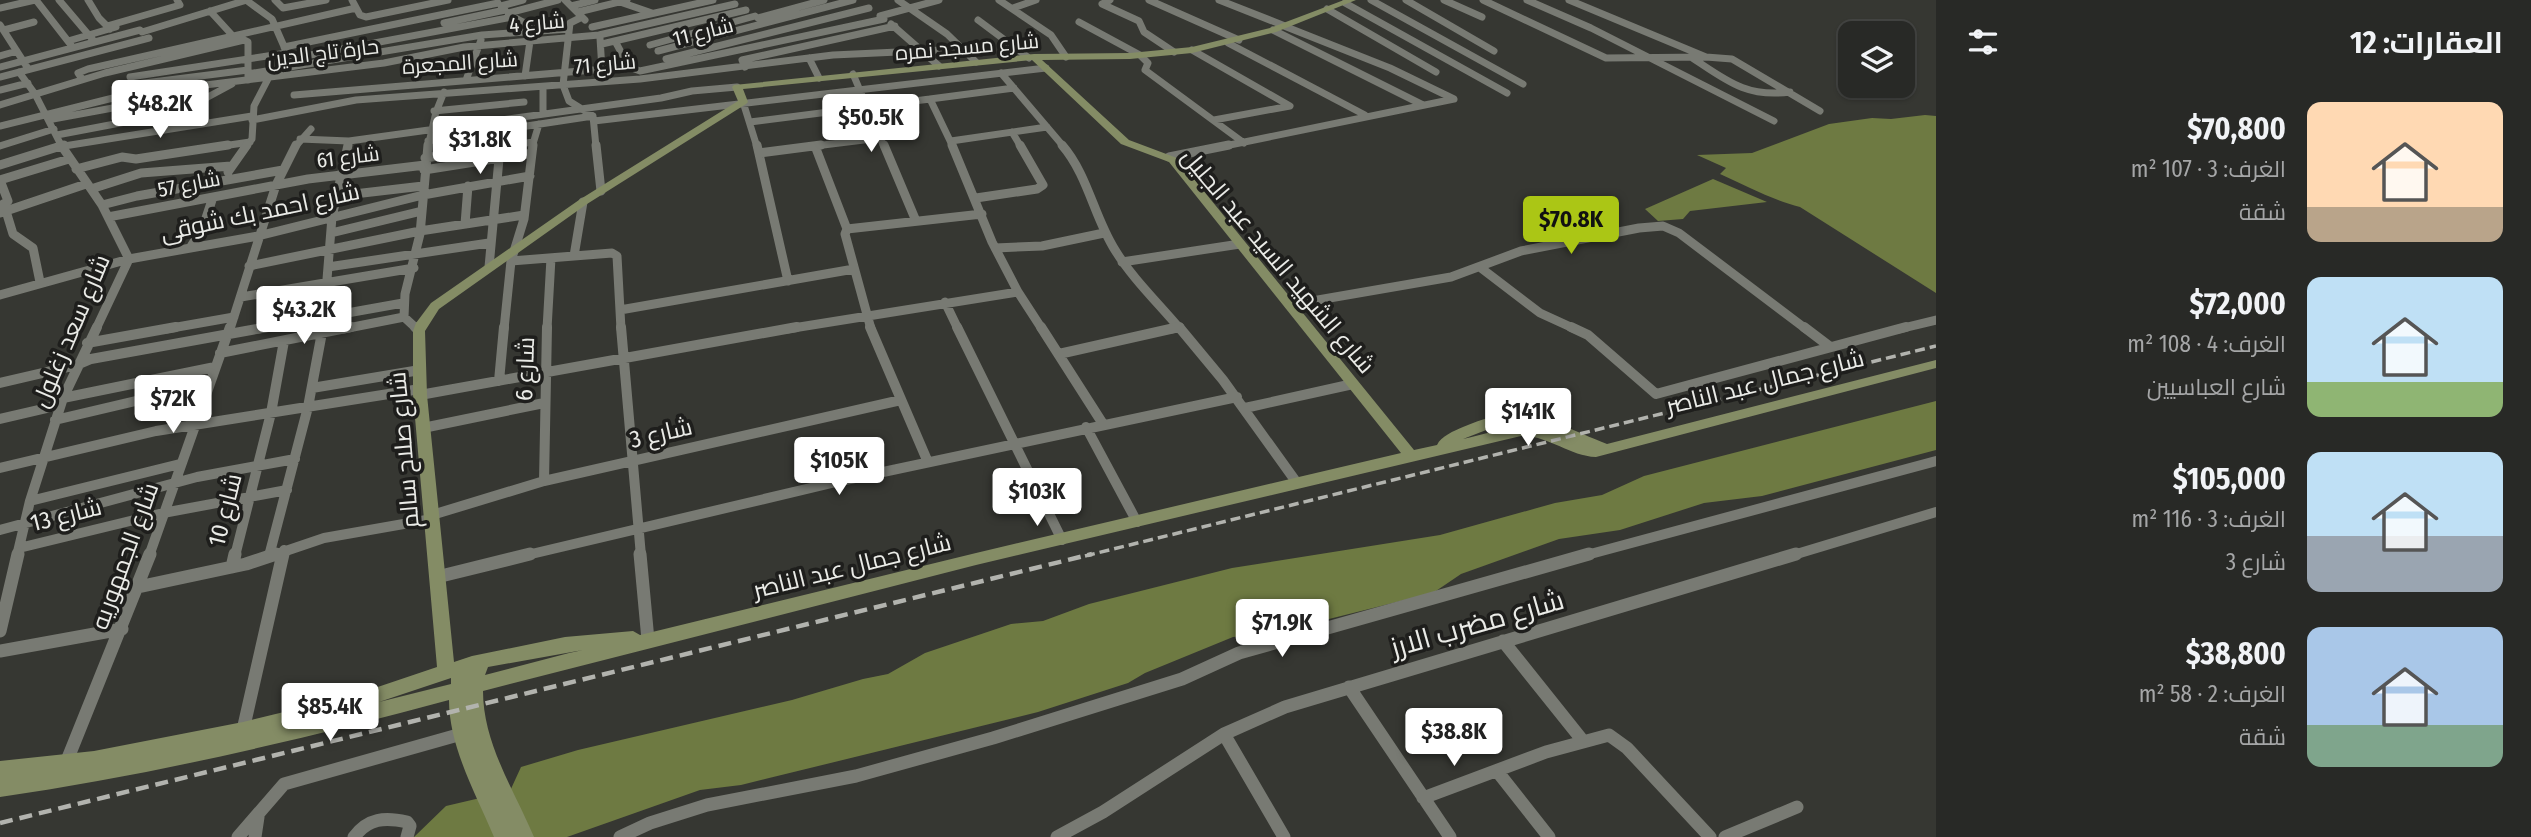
<!DOCTYPE html>
<html lang="ar">
<meta charset="utf-8">
<style>
:root{--surface:#282926;--page:#30312e;--text:#f1f3f6;--muted:#a5a6a7;--line:#444543;--accent:#abc615}
body{margin:0;font-family:"Fira Sans Condensed",Cairo,sans-serif;background:var(--page);color:var(--text);direction:rtl;height:100vh;display:flex;flex-direction:column;font-size:26px;white-space:nowrap}
*{box-sizing:border-box;margin:0}
p{font-size:23px;color:var(--muted)}
.icon{flex:none;width:38px;height:38px;fill:none;stroke:currentColor;stroke-width:2;stroke-linecap:round;stroke-linejoin:round}
.map{position:relative;flex:1;overflow:hidden;direction:ltr}
.details{display:flex;flex-direction:column;background:var(--surface);width:595px}
.details>*{flex:none}
.buttons{position:absolute;left:1838px;top:21px;display:grid;gap:14px}
.buttons a{display:grid;place-items:center;width:77px;height:77px;border-radius:14px;background:var(--surface);box-shadow:0 2px 5px #0004,0 0 0 2px var(--line);font-size:35px}
.price{position:absolute;translate:-50% -60px;padding:0 16px;border-radius:7px;background:#fff;color:#222;font-size:23px;line-height:46px;filter:drop-shadow(0 2px 4px #0008)}
.price::after{content:'';position:absolute;left:50%;top:42px;width:21px;height:16px;margin-left:-10px;background:inherit;clip-path:polygon(0 0,100% 0,50% 100%)}
.price.current{background:var(--accent);color:#111}
ul{padding:0;list-style:none}
li{display:flex;align-items:center;gap:21px;height:175px;padding:0 28px}
li span{display:grid;place-items:center;flex:none;width:196px;height:140px;border-radius:14px;color:#555}
li>.icon{margin-inline-start:auto}
span .icon{width:84px;height:84px;fill:#fffc;stroke-width:1}
li b{font-size:30px}
h2{display:flex;justify-content:space-between;align-items:center;height:84px;padding:0 28px;font-size:30px}
main{display:flex;flex:1;min-height:0}
.map>svg:first-child{display:block}
</style>
<main>
<section class="details">
<h2>العقارات: 12<svg class="icon" aria-label="filters" viewBox="0 0 24 24"><path d="M4 7h16M4 17h16"/><circle cx="9" cy="7" r="2"/><circle cx="15" cy="17" r="2"/></svg></h2>
<ul>
<li><span style="background:linear-gradient(#ffd9b3 75%,#b9a48a 0)"><svg class="icon" aria-label="home" viewBox="0 0 24 24"><path d="M3 11l9-7 9 7M6 9v11h12V9"/></svg></span><div><b>$70,800</b><p>الغرف: 3 · 107 m²</p><p>شقة</p></div></li>
<li><span style="background:linear-gradient(#bfe0f5 75%,#8fb573 0)"><svg class="icon" aria-label="home" viewBox="0 0 24 24"><path d="M3 11l9-7 9 7M6 9v11h12V9"/></svg></span><div><b>$72,000</b><p>الغرف: 4 · 108 m²</p><p>شارع العباسيين</p></div></li>
<li><span style="background:linear-gradient(#bfe0f5 60%,#9aa5b1 0)"><svg class="icon" aria-label="home" viewBox="0 0 24 24"><path d="M3 11l9-7 9 7M6 9v11h12V9"/></svg></span><div><b>$105,000</b><p>الغرف: 3 · 116 m²</p><p>شارع 3</p></div></li>
<li><span style="background:linear-gradient(#a9c7e8 70%,#7fa58c 0)"><svg class="icon" aria-label="home" viewBox="0 0 24 24"><path d="M3 11l9-7 9 7M6 9v11h12V9"/></svg></span><div><b>$38,800</b><p>الغرف: 2 · 58 m²</p><p>شقة</p></div></li>
</ul>
</section>
<div class="map">
<svg width="1936" height="837" viewBox="0 0 1936 837">
<rect width="100%" height="100%" fill="#363732"/>
<path fill="#6e7a42" d="M1925,115l11,1v177l-136,-86c-28,-7 -53,-21 -80,-33l6,-6 -29,-13 55,-2 77,-29 43,-6 19,1z
M1713,179l54,23 -77,9 -7,8 -25,2 -13,-12z
M1936,401v49l-174,46 -58,7 -84,27 -61,9 -98,35 -28,19 -164,41 -36,3 -88,36 -17,10 -90,29 -297,73 -41,5 -133,47h-153l32,-31 64,-15 11,-24 57,-17 214,-50 71,-21 25,-5 37,-21 86,-29 32,-3 46,-17 143,-36 208,-33 115,-32 47,-8 42,-19z"/>
<g fill="none" stroke-linecap="round" stroke-linejoin="round">
<path stroke="#787a73" stroke-width="7" d="M36,0l35,45
M59,0l34,40
M88,0l11,18 11,11
M246,0l26,19 14,32
M275,0l8,8 43,-8
M352,0l8,15 6,2 82,-17
M565,0l20,20
M898,0l49,34 29,28
M999,0l52,35 15,22
M1110,0l-8,4 37,17 5,11 30,20
M1149,0l90,40
M1219,0l66,26
M1371,0l152,84
M1406,0l88,51
M1444,0l38,17
M1483,0l123,58 100,-1 -137,-57
M1527,0l64,28 183,93
M620,2l32,11
M1345,3l162,90
M501,6l22,-6
M571,6l24,-6
M0,8l35,-8
M1013,8l23,-8
M1327,9l109,63
M210,11l22,24
M578,12l49,-12
M508,13l50,-13
M510,15l13,7 21,2
M880,16l59,-16
M582,17l-12,6 -7,62 6,16 24,15 3,31
M758,18l66,-18
M978,20l51,38
M1079,22l61,33 8,8 -3,7 99,73
M444,23l61,-13
M891,24l48,42
M0,25l27,42
M107,26l73,-21 -3,-5
M592,27l121,-27
M4,30l30,-8
M1273,30l150,75
M142,32l105,-32
M600,38l2,32
M68,41l48,-14
M615,41l14,26 11,4 244,-52
M1228,43l137,72
M602,44l144,-34
M650,45l105,-29
M284,47l214,-44
M1192,50l98,56 -76,14
M658,51l195,-51
M0,56l17,-5
M1691,57c35,23 55,41 99,35
M1706,57l26,2 88,52
M809,58l10,20
M289,59l224,-42
M666,59l203,-51
M0,67l140,-37
M745,67l-3,-7 153,-34
M19,72l16,22 27,53
M1001,73l63,74
M248,74l234,-39 87,-6
M853,74l31,73
M525,76l5,-35
M0,77l149,-39
M130,77l157,-24
M82,79l-4,-6 10,-4 268,-61
M466,80l15,-40
M129,85l119,-15
M543,87v27
M0,90l28,-7
M294,95l335,-28
M743,102l14,45
M0,105l105,-32 139,-33 4,2v38
M434,111l90,-9
M53,119l114,-21
M252,120l104,-20 284,-21 193,-24 130,-6
M594,121l452,-53
M750,122l180,-23
M192,125l14,-27 26,-14
M0,126l125,-31 259,-32 80,-16 135,-12 136,-31
M1012,132l9,15
M57,135l105,-20
M300,139l49,2 312,-43 31,-7 45,-4
M428,141l165,-25
M951,141l96,-14
M0,146l54,-17
M58,147l194,-31
M216,147l34,-5
M246,147l6,-8 2,-33 14,-27
M295,147l16,-18
M348,147l1,-6
M428,147l8,-35 8,-20
M499,147l34,-5
M532,147l7,-23
M807,147l73,-9
M953,147l-23,-48 84,-11
M1220,147l234,-48 -64,-31 -106,-42"/>
<path stroke="#787a73" stroke-width="9" d="M61,145l41,60 27,54 -33,70
M596,145l5,46
M757,145l31,136
M884,145l32,76
M952,145l40,97 26,50 24,37
M1062,145c26,30 32,72 53,105 17,28 44,54 65,79
M815,146l32,83
M759,153l62,-8
M1169,157l60,-12
M425,158l86,-13
M0,165l64,-20
M76,169l46,-12 14,2 92,-14
M424,170l108,-17
M228,172l19,-27
M91,189l50,-16 90,-7
M337,196l86,-10
M976,198l61,-9 6,-4 -23,-40
M583,202l-9,54 38,-3 5,3 4,73
M102,205l35,-9 146,-26
M0,206l8,-5 -8,-21 69,-21
M6,211l7,23 20,14 7,34
M0,213l86,-29
M108,217l200,-38 117,-14
M465,224l3,-38
M331,233l91,-22
M190,248l13,-21 10,-30
M995,248l47,-2 62,-13
M511,261l63,-5
M1122,262l118,-18
M249,266l171,-35 104,-16
M328,267l161,-24
M489,267l10,-108
M1481,268l59,45 35,16
M0,295l129,-36 129,-23 165,-41 107,-19
M241,297l173,-29
M945,302l13,27
M1289,305l162,-28 70,-26 118,-23 24,-2 16,7 127,96
M620,310l234,-41
M166,329l68,-12
M230,329l46,-144 20,-40
M258,329l145,-26
M323,329l9,-112 16,-72
M343,329l61,-12
M417,329l-13,-12 1,-23 15,-60 8,-89
M504,329l7,-68 13,-42 9,-74
M547,329l4,-71
M787,329l231,-37
M871,329l-26,-95 2,-5 135,-15
M1171,329l9,-2
M1899,329l37,-9"/>
<path stroke="#787a73" stroke-width="10" d="M415,327l4,4
M621,327l20,229
M870,327l57,133
M957,327l105,213
M1041,327l62,97
M1179,327l44,53 74,103
M1571,327l17,8 68,59 250,-67
M1804,327l25,19
M87,343l89,-16
M220,353l131,-26
M1059,354l120,-27
M499,381l5,-54
M0,383l77,-18 14,-6 177,-32
M312,388l108,-18
M420,395l377,-68
M63,398l152,-31
M1245,408l108,-24
M0,419l60,-14
M55,420l153,-36
M1086,427l51,95
M423,428l121,-25
M0,468l156,-37 264,-42
M544,481l3,-154
M30,501l150,-37
M432,515l112,-34 357,-81
M0,530l197,-53 98,-18
M19,548l144,-35 124,-23
M17,556l13,-55 33,-103 34,-71
M149,556l81,-229
M235,556l36,-143 13,-72
M269,556l39,-149 15,-80
M271,556l53,-18 108,-19
M283,556l1,-6
M523,556l313,-74 401,-85
M1583,556l353,-95
M1790,556l146,-44"/>
<path stroke="#787a73" stroke-width="13" d="M640,554l8,86
M232,567l3,-13
M437,577l93,-23
M138,587l108,-23 30,-10
M0,631l18,-77
M1503,641l80,100
M0,651l122,-22
M1349,687l101,150
M243,730l40,-176
M1224,734l60,103
M66,763l84,-209
M1497,771l52,66
M1423,798l123,-46 63,-17 18,13 83,89
M238,837l46,-53 181,-51
M255,837l3,-20
M354,837c14,-19 31,-20 53,-15l3,4 -3,11
M620,837l30,-14 57,-18 149,-29 137,-38 189,-59 57,-26 350,-99
M1057,837l46,-25 121,-78 61,-27 511,-153
M1725,837l72,-30"/>
<path fill="#848c65" fill-rule="evenodd" d="M1344,0h12l-80,32 -84,21 -62,6 -88,1 87,80 48,18 237,292 23,-5c4,-9 17,-14 26,-18 62,-27 88,-5 144,17l329,-84v8l-340,89c-27,-1 -48,-22 -75,-21l-545,129 -493,126c0,52 31,99 51,146h-20l-3,-6 3,6h-20c-18,-43 -45,-90 -45,-137 -149,40 -297,75 -449,97v-18l4,-1 -4,1v-18l94,-10 149,-29 111,-27 83,-28 -24,-272v-64l3,-8 15,-20 148,-103 159,-99 -6,-14 2,-2 300,-31 96,-1 62,-6 78,-19zM1032,60l89,84 48,18 232,291 -425,100 -336,82 -7,-4 -68,6 -93,19 -18,6 -27,-267 -2,-64 14,-22 148,-105 159,-100 2,-2 -5,-13zM1521,423c11,1 20,3 30,8 -28,-11 -59,2 -88,8l31,-12zM583,650l-14,3 -84,22 3,-8zM451,678v6l-72,18z"/>
<path stroke="#b2b3ae" stroke-width="3.5" stroke-dasharray="10 5" stroke-linecap="butt" d="M1085,556l851,-210"/>
<path stroke="#b2b3ae" stroke-width="4.5" stroke-dasharray="13 7" stroke-linecap="butt" d="M0,823l1092,-269"/>
</g>
<g text-anchor="middle" stroke-width="7" stroke-linejoin="round" paint-order="stroke">
<g font-size="21" fill="#eaebe7" stroke="#1e1e1c">
<text transform="translate(537 23) rotate(-5)" y="7">شارع 4</text>
<text transform="translate(703 32) rotate(-14)" y="7">شارع 11</text>
<text transform="translate(967 47) rotate(-5)" y="7">شارع مسجد نمره</text>
<text transform="translate(323 53) rotate(-7)" y="7">حارة تاج الدين</text>
<text transform="translate(460 63) rotate(-4)" y="7">شارع المجعرة</text>
<text transform="translate(605 64) rotate(-5)" y="7">شارع 71</text>
<text transform="translate(348 157) rotate(-7)" y="7">شارع 61</text>
<text transform="translate(189 184) rotate(-11)" y="7">شارع 57</text>
</g>
<g font-size="24" fill="#eaebe7" stroke="#1e1e1c">
<text transform="translate(260 212) rotate(-12)" y="8">شارع احمد بك شوقى</text>
<text transform="translate(1278 261) rotate(50)" y="8">شارع الشهيد السيد عبد الجليل</text>
<text transform="translate(71 331) rotate(-67)" y="8">شارع سعد زغلول</text>
<text transform="translate(525 369) rotate(-88)" y="8">شارع 6</text>
<text transform="translate(1765 382) rotate(-14)" y="8">شارع جمال عبد الناصر</text>
<text transform="translate(661 433) rotate(-13)" y="8">شارع 3</text>
<text transform="translate(404 450) rotate(-95)" y="8">شارع صلاح سالم</text>
<text transform="translate(225 510) rotate(-76)" y="8">شارع 10</text>
<text transform="translate(66 515) rotate(-14)" y="8">شارع 13</text>
<text transform="translate(125 556) rotate(-70)" y="8">شارع الجمهوريه</text>
<text transform="translate(852 566) rotate(-14)" y="8">شارع جمال عبد الناصر</text>
</g>
<g font-size="28" fill="#eaebe7" stroke="#1e1e1c">
<text transform="translate(1477 623) rotate(-16)" y="10">شارع مضرب الارز</text>
</g>
</g>
</svg>
<div class="buttons">
<a><svg class="icon" aria-label="layers" viewBox="0 0 24 24"><path d="M12 4l9 5-9 5-9-5zM3 14l9 5 9-5"/></svg></a>
</div>
<b class="price" style="left:160px;top:140px">$48.2K</b>
<b class="price" style="left:871px;top:154px">$50.5K</b>
<b class="price" style="left:480px;top:176px">$31.8K</b>
<b class="price current" style="left:1571px;top:256px">$70.8K</b>
<b class="price" style="left:304px;top:346px">$43.2K</b>
<b class="price" style="left:173px;top:435px">$72K</b>
<b class="price" style="left:1528px;top:448px">$141K</b>
<b class="price" style="left:839px;top:497px">$105K</b>
<b class="price" style="left:1037px;top:528px">$103K</b>
<b class="price" style="left:1282px;top:659px">$71.9K</b>
<b class="price" style="left:330px;top:743px">$85.4K</b>
<b class="price" style="left:1454px;top:768px">$38.8K</b>
</div>
</main>
